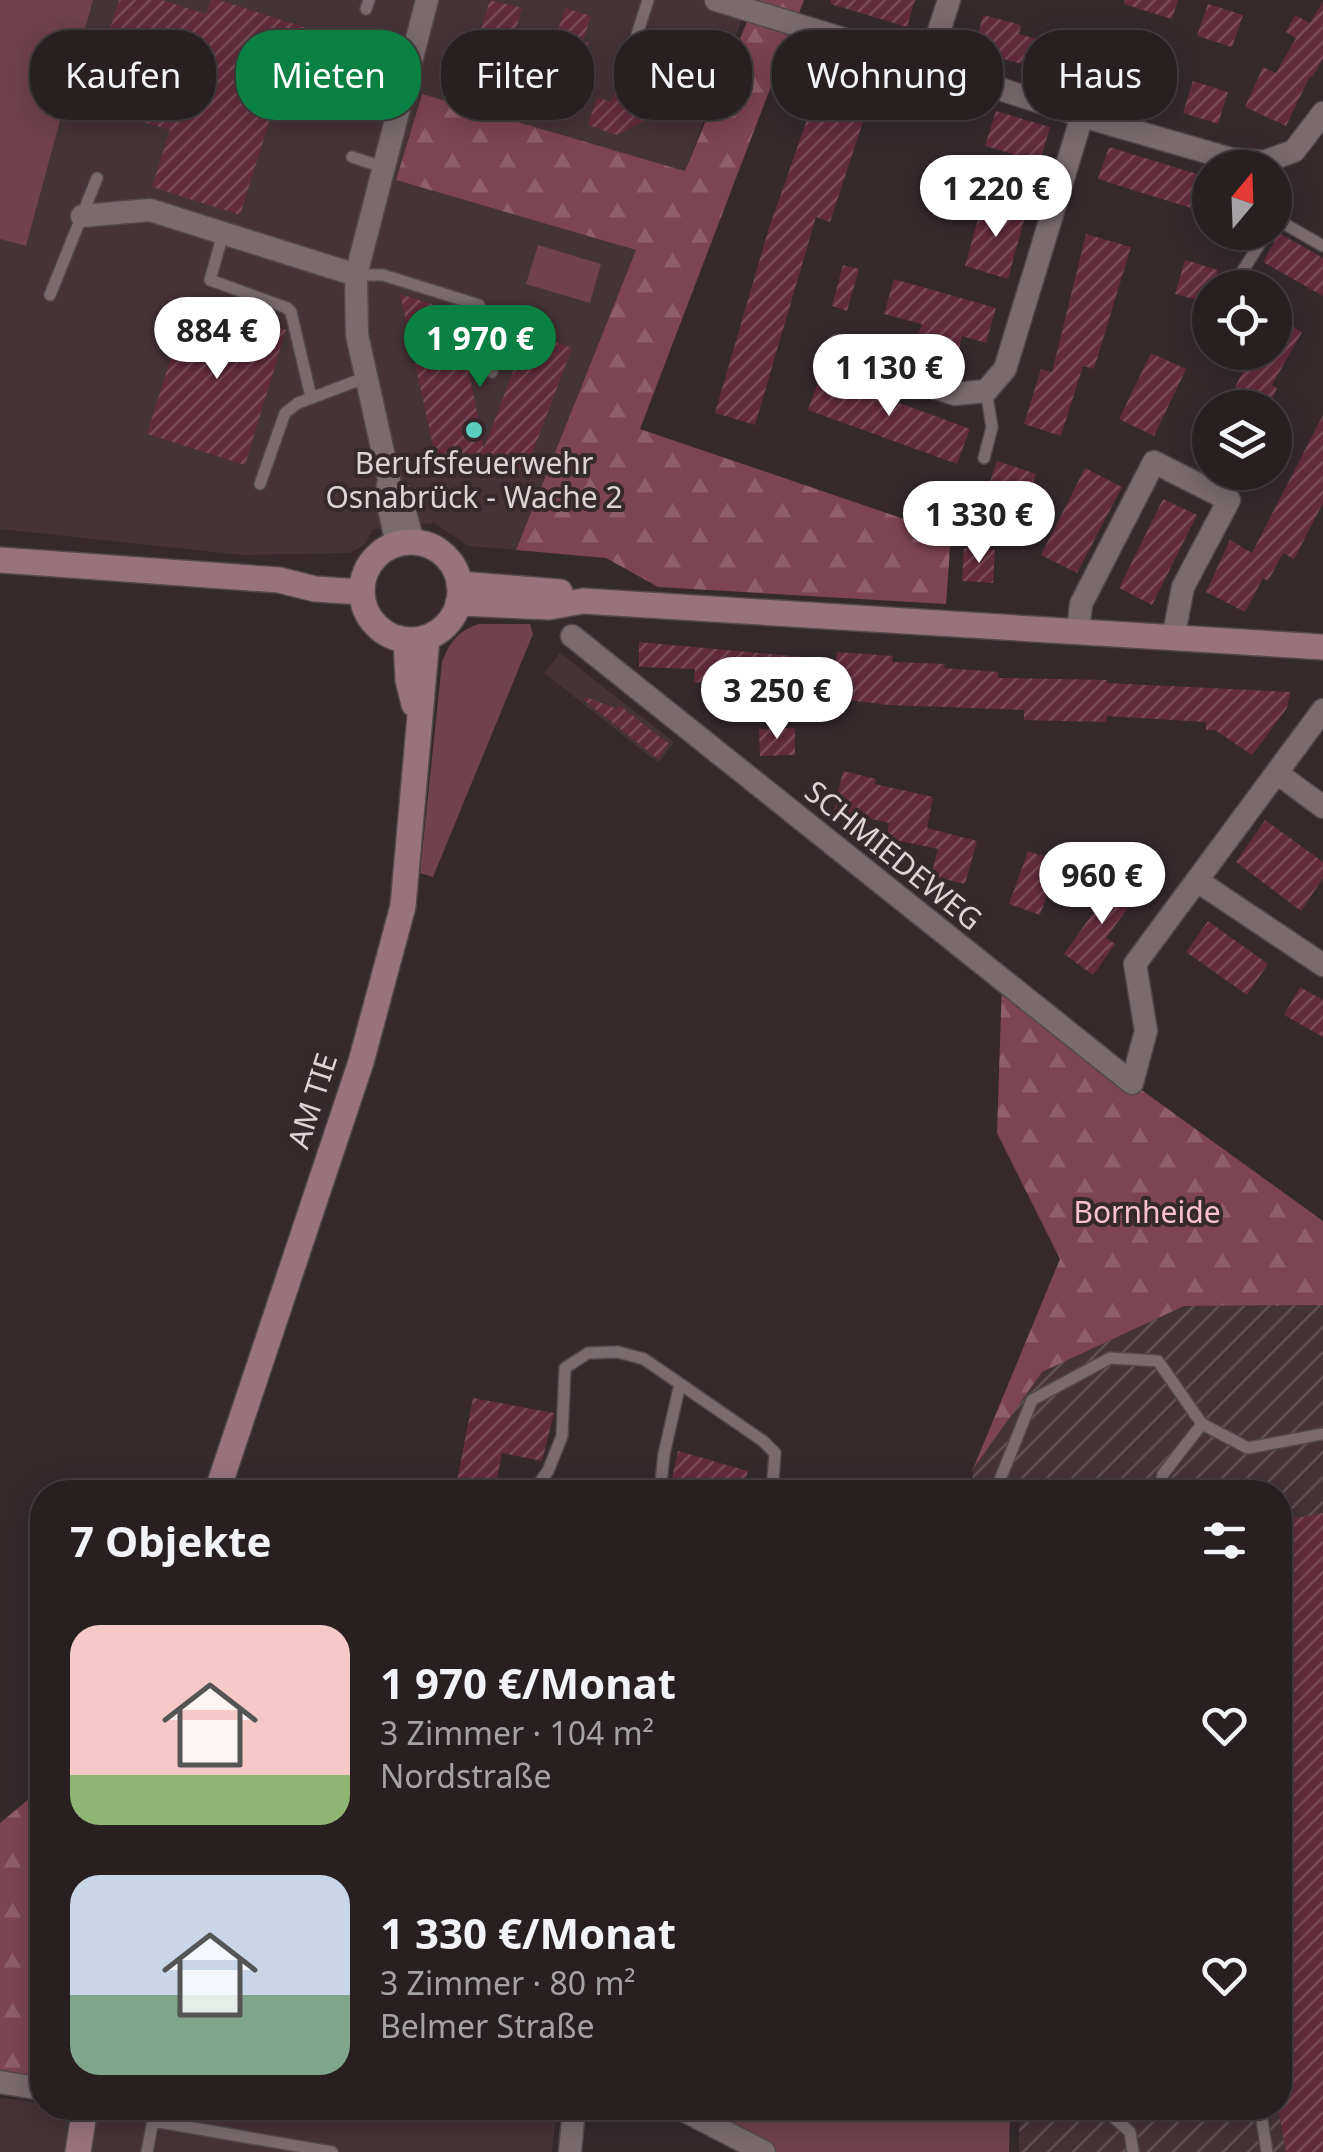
<!DOCTYPE html>
<html lang="de">
<meta charset="utf-8">
<style>
:root{--surface:#281f21;--page:#342c2e;--text:#f1f3f6;--muted:#a5a2a5;--line:#443d3f;--accent:#0b8043}
body{margin:0;font-family:"Noto Sans",sans-serif;background:var(--page);color:var(--text);height:100vh;display:flex;flex-direction:column;font-size:38px;white-space:nowrap}
*{box-sizing:border-box;margin:0}
p{font-size:32px;color:var(--muted)}
.icon{flex:none;width:55px;height:55px;fill:none;stroke:currentColor;stroke-width:2;stroke-linecap:round;stroke-linejoin:round}
.map{position:relative;flex:1;overflow:hidden}
.side{position:absolute;left:30px;top:1480px;width:1262px;height:640px;display:flex;flex-direction:column;background:var(--surface);border-radius:40px;box-shadow:0 5px 25px #0003,0 0 0 2px var(--line)}
.side>*{flex:none}
.top-card{position:absolute;left:30px;top:30px;width:1265px;height:90px;display:flex;gap:20px}
.needle{width:65px;rotate:19deg}
.controls{position:absolute;left:1192px;top:150px;display:grid;gap:20px}
.controls a{display:grid;place-items:center;width:100px;height:100px;border-radius:50%;background:var(--surface);box-shadow:0 5px 25px #0003,0 0 0 2px var(--line);font-size:50px}
.price{position:absolute;translate:-50% -85px;padding:0 22px;border-radius:35px;background:#fff;color:#222;font-size:32px;line-height:65px;filter:drop-shadow(0 2px 5px #0008)}
.price::after{content:'';position:absolute;left:50%;top:60px;width:30px;height:22px;margin-left:-15px;background:inherit;clip-path:polygon(0 0,100% 0,50% 100%)}
.price.current{background:var(--accent);color:#fff}
ul{padding:0;list-style:none}
li{display:flex;align-items:center;gap:30px;height:250px;padding:0 40px}
li span{display:grid;place-items:center;flex:none;width:280px;height:200px;border-radius:30px;color:#555}
li>.icon{margin-inline-start:auto}
span .icon{width:120px;height:120px;fill:#fffc;stroke-width:1}
li b{font-size:42px}
h2{display:flex;justify-content:space-between;align-items:center;height:120px;padding:0 40px;font-size:42px}
.tag{padding:0 35px;border-radius:40px;background:var(--surface);box-shadow:0 5px 25px #0003,0 0 0 2px var(--line);font-size:35px;line-height:90px}
.tag.current{background:var(--accent);color:#fff}
.map>svg:first-child{display:block}
</style>
<div class="map">
<svg width="1323" height="2152" viewBox="0 0 1323 2152">
<defs>
<pattern id="industrial-furrows" width="10" height="10" patternUnits="userSpaceOnUse" patternTransform="scale(2.5)"><rect width="10" height="10" fill="#453337"/><path d="M-1 1l2-2M0 10L10 0M9 11l2-2" fill="none" stroke="#5f5053"/></pattern>
<pattern id="forest-firs" width="22" height="20" patternUnits="userSpaceOnUse" patternTransform="scale(2.5)"><rect width="22" height="20" fill="#7d4453"/><path d="M5 1l3.5 6h-7zM16 11l3.5 6h-7z" fill="#8f5e6b"/></pattern>
<pattern id="building-hatch" width="6" height="6" patternUnits="userSpaceOnUse" patternTransform="scale(2.5)"><rect width="6" height="6" fill="#632c3c"/><path d="M-1 1l2-2M0 6l6-6M5 7l2-2" fill="none" stroke="#794a57"/></pattern>
</defs>
<rect width="100%" height="100%" fill="#35292c"/>
<path fill="#453337" d="M93,0h656l-64,171 -264,-76 -25,85 240,70 -120,300 -48,-4 -34,-23 -62,6 -7,16 -15,8 -108,2 -242,-26v-290l26,6z
M560,653l114,89 -16,21 -114,-90z
M0,2098l42,5v5h515l-5,44h-552z"/>
<path fill="url(#industrial-furrows)" d="M1323,1305v847h-304v-44h261v-616h-306l-2,-23 70,-97 142,-66z"/>
<path fill="#6f424d" d="M0,0h93l-67,246 -26,-7z
M538,245l63,19 -11,39 -64,-19z
M479,624h51l3,10 -100,243 -13,-4 22,-211c8,-20 15,-31 37,-38z
M679,2108h331l-1,44h-245z"/>
<path fill="url(#forest-firs)" d="M756,0h48l-164,429 311,106 -5,69 -288,-17 -52,-29 -90,-8 120,-300 -240,-70 26,-86 263,77z
M1002,982l130,101 191,138v84l-139,1 -142,66 -69,97 87,-210 -63,-126z
M42,1788v301l-42,-7v-259z"/>
<path fill="url(#building-hatch)" d="M119,0h43l44,14 5,-14h8l138,44 -22,71 -58,-18 -37,118 -88,-28 18,-57 -84,-25z
M490,0l32,8 -26,93 -35,-11z
M831,0h84l-8,27 -76,-23z
M1125,0h53l-6,19 -48,-15z
M1323,1v58l-11,18 -2,-1 -24,50 -41,-19 18,-40 13,6 20,-35 -10,-6 9,-17 15,8z
M1208,4l35,11 -11,32 -35,-11z
M565,8l26,8 -8,25 6,2 -7,22 -6,-2 -9,26 -25,-8z
M983,15l38,10 -2,9 47,13 5,-19 30,8 -7,25 -15,-4 -7,25 -37,-10 1,-4 -62,-17z
M830,54l50,16 -50,152 -14,-5 -61,208 -40,-12 53,-182z
M1114,58l38,12 -10,33 -38,-12z
M639,64l30,9 -14,42 -38,20 -29,-10 9,-28 14,5 5,-16 14,5z
M1193,81l35,11 -10,32 -35,-11z
M996,111l54,16 -10,35 -55,-16z
M1109,147l101,31v36l-112,-35z
M983,201l43,12 -18,66 -43,-13z
M1279,233l44,25v38l-60,-34z
M1086,234l45,13 -37,122 -11,-3 -22,70 -37,-12 17,-55 11,3z
M1185,260l33,10 -5,18h-3l-1,15 -34,-9z
M843,265l16,4 -12,42 -15,-5z
M894,279l102,29 -10,35 -24,-7 -10,41 -44,-14 14,-39 -38,-10z
M400,294l57,18 27,136 44,-116 44,16 -46,122 -91,-15z
M189,300l97,30 -41,135 -98,-31z
M1275,316l27,16 -30,53 5,3 -9,20h-43l27,-56h23z
M1151,353l35,16 -32,67 -35,-17z
M821,374l149,55 -13,35 -149,-54z
M1323,415v88l-29,56 -11,-6 -15,28 -5,-3 -18,34 -39,-20 24,-52 22,13z
M997,461l39,13 -12,36 -39,-13z
M1085,468l37,19 -45,86 -36,-18z
M1163,499l34,16 -45,90 -33,-17z
M964,548l31,2 -2,33 -31,-2z
M639,642l197,18 1,-8 56,4 -1,6 53,2 -1,4 54,4v6l109,2v3l183,9 -3,16 -35,47 -37,-25h-9v-8l-99,-6 -1,6 -82,-2v-10l-135,-5 -195,-23 1,-13 -56,-2z
M586,697l31,12 2,-4 50,39 -11,15 -74,-59z
M795,728v27l-35,1 -1,-27z
M843,771l33,8 -1,5 58,13 -6,31 50,13 -12,43 -34,-8 7,-27 -52,-11 3,-15 -55,-13z
M1265,820l58,42v16l-22,33 -65,-49z
M1028,851l31,10 -19,54 -31,-11z
M1120,875l21,15 -35,48 9,6 -22,31 -29,-21z
M1208,921l60,43 -21,31 -61,-43z
M1300,987l23,13v37l-39,-22z
M473,1398l81,15 -12,48 -40,-8 -7,36 -38,-8z
M678,1451l70,20 -6,21h-73z
M1323,1513v639h-37l-8,-44 2,-33 12,-2 -12,-67v-485z"/>
<g fill="none" stroke-linecap="round" stroke-linejoin="round">
<g stroke="#52484a" stroke-width="14">
<path id="lane" d="M366,9l3,-9
M628,63l20,-63
M352,157l31,10
M1275,203l3,11 -3,5
M1276,219l47,27
M223,234l-13,46 77,28 4,4 20,85
M356,275h27l96,30 13,67
M1232,288l35,-56
M50,295l47,-117
M984,458l8,-31 -6,-36
M260,484l25,-71 13,-10 69,-26
M533,1492l15,-21 14,-35 3,-68 23,-15 30,-1 26,7 119,82 12,12 -3,39
M660,1492l4,-38 16,-70
M995,1492l37,-92 78,-42 48,3 44,63 46,24 75,-14
M1159,1492l4,-18 39,-50
M1103,2108l27,24 3,20
M1260,2108l7,44
M147,2152l6,-31 179,31"/>
</g>
<g stroke="#52484a" stroke-width="25">
<path id="street" d="M716,0l212,65
M949,0l-21,65 154,51 149,43 33,3 30,-11 29,-38
M82,216l68,-6 206,65
M838,346l36,22 81,26 31,-3 19,-22 77,-253
M400,494l13,48
M397,544l-11,-49 3,-16 -32,-144 -1,-60 71,-275
M1078,632l3,-28 73,-142 75,38 -46,87 -10,52
M572,636l560,447 14,-52 -11,-67 188,-254
M1277,773l46,34
M1199,882l124,83
M0,2082l42,7
M679,2108l85,44
M570,2152l4,-44"/>
</g>
<g stroke="#52484a" stroke-width="28">
<path id="secondary" d="M362 591a49 49 0 1 1 98 0a49 49 0 1 1-98 0Z
M0,560l279,20 36,9 46,3
M459,584l101,8
M458,603l91,4 34,-6 740,46
M406,640l2,40 6,24
M217,1492l144,-430 42,-156 24,-268
M78,2152l7,-44"/>
</g>
<use href="#lane" stroke="#796b6e" stroke-width="11"/>
<use href="#street" stroke="#796b6e" stroke-width="22"/>
<use href="#secondary" stroke="#98727c" stroke-width="25"/>
</g>
<circle fill="#59cebf" stroke="#35292c" stroke-width="4" cx="474" cy="430" r="10"/>
<g text-anchor="middle" stroke-width="8" stroke-linejoin="round" paint-order="stroke">
<g font-size="30" fill="#dcd4d5" stroke="#35292c">
<text x="474" y="474">Berufsfeuerwehr<tspan x="474" dy="34">Osnabrück - Wache 2</tspan></text>
</g>
<g font-size="30" fill="#dcd4d5" stroke="#35292c">
<text transform="translate(893 856) rotate(39)" y="10">SCHMIEDEWEG</text>
<text transform="translate(313 1101) rotate(-72)" y="10">AM TIE</text>
</g>
<g font-size="30" fill="#fac1ce" stroke="#35292c">
<text x="1147" y="1223">Bornheide</text>
</g>
</g>
</svg>
<div class="controls">
<a><svg class="needle" viewBox="-14 -14 28 28"><path d="M0-13l5 13h-10z" fill="#e53935"/><path d="M0 13l5-13h-10z" fill="#a5a2a5"/></svg></a>
<a><svg class="icon" aria-label="locate" viewBox="0 0 24 24"><circle cx="12" cy="12" r="6"/><path d="M12 2v4M12 18v4M2 12h4M18 12h4"/></svg></a>
<a><svg class="icon" aria-label="layers" viewBox="0 0 24 24"><path d="M12 4l9 5-9 5-9-5zM3 14l9 5 9-5"/></svg></a>
</div>
<b class="price" style="left:996px;top:240px">1 220 €</b>
<b class="price" style="left:217px;top:382px">884 €</b>
<b class="price current" style="left:480px;top:390px">1 970 €</b>
<b class="price" style="left:889px;top:419px">1 130 €</b>
<b class="price" style="left:979px;top:566px">1 330 €</b>
<b class="price" style="left:777px;top:742px">3 250 €</b>
<b class="price" style="left:1102px;top:927px">960 €</b>
<div class="top-card">
<a class="tag">Kaufen</a>
<a class="tag current">Mieten</a>
<a class="tag">Filter</a>
<a class="tag">Neu</a>
<a class="tag">Wohnung</a>
<a class="tag">Haus</a>
</div>
<section class="side">
<h2>7 Objekte<svg class="icon" aria-label="filters" viewBox="0 0 24 24"><path d="M4 7h16M4 17h16"/><circle cx="9" cy="7" r="2"/><circle cx="15" cy="17" r="2"/></svg></h2>
<ul>
<li><span style="background:linear-gradient(#f6c9c9 75%,#8fb573 0)"><svg class="icon" aria-label="home" viewBox="0 0 24 24"><path d="M3 11l9-7 9 7M6 9v11h12V9"/></svg></span><div><b>1 970 €/Monat</b><p>3 Zimmer · 104 m²</p><p>Nordstraße</p></div><svg class="icon" aria-label="heart" viewBox="0 0 24 24"><path d="M12 20l-8-8c-3-5 5-10 8-4 3-6 11-1 8 4z"/></svg></li>
<li><span style="background:linear-gradient(#c9d6e8 60%,#7fa58c 0)"><svg class="icon" aria-label="home" viewBox="0 0 24 24"><path d="M3 11l9-7 9 7M6 9v11h12V9"/></svg></span><div><b>1 330 €/Monat</b><p>3 Zimmer · 80 m²</p><p>Belmer Straße</p></div><svg class="icon" aria-label="heart" viewBox="0 0 24 24"><path d="M12 20l-8-8c-3-5 5-10 8-4 3-6 11-1 8 4z"/></svg></li>
</ul>
</section>
</div>
